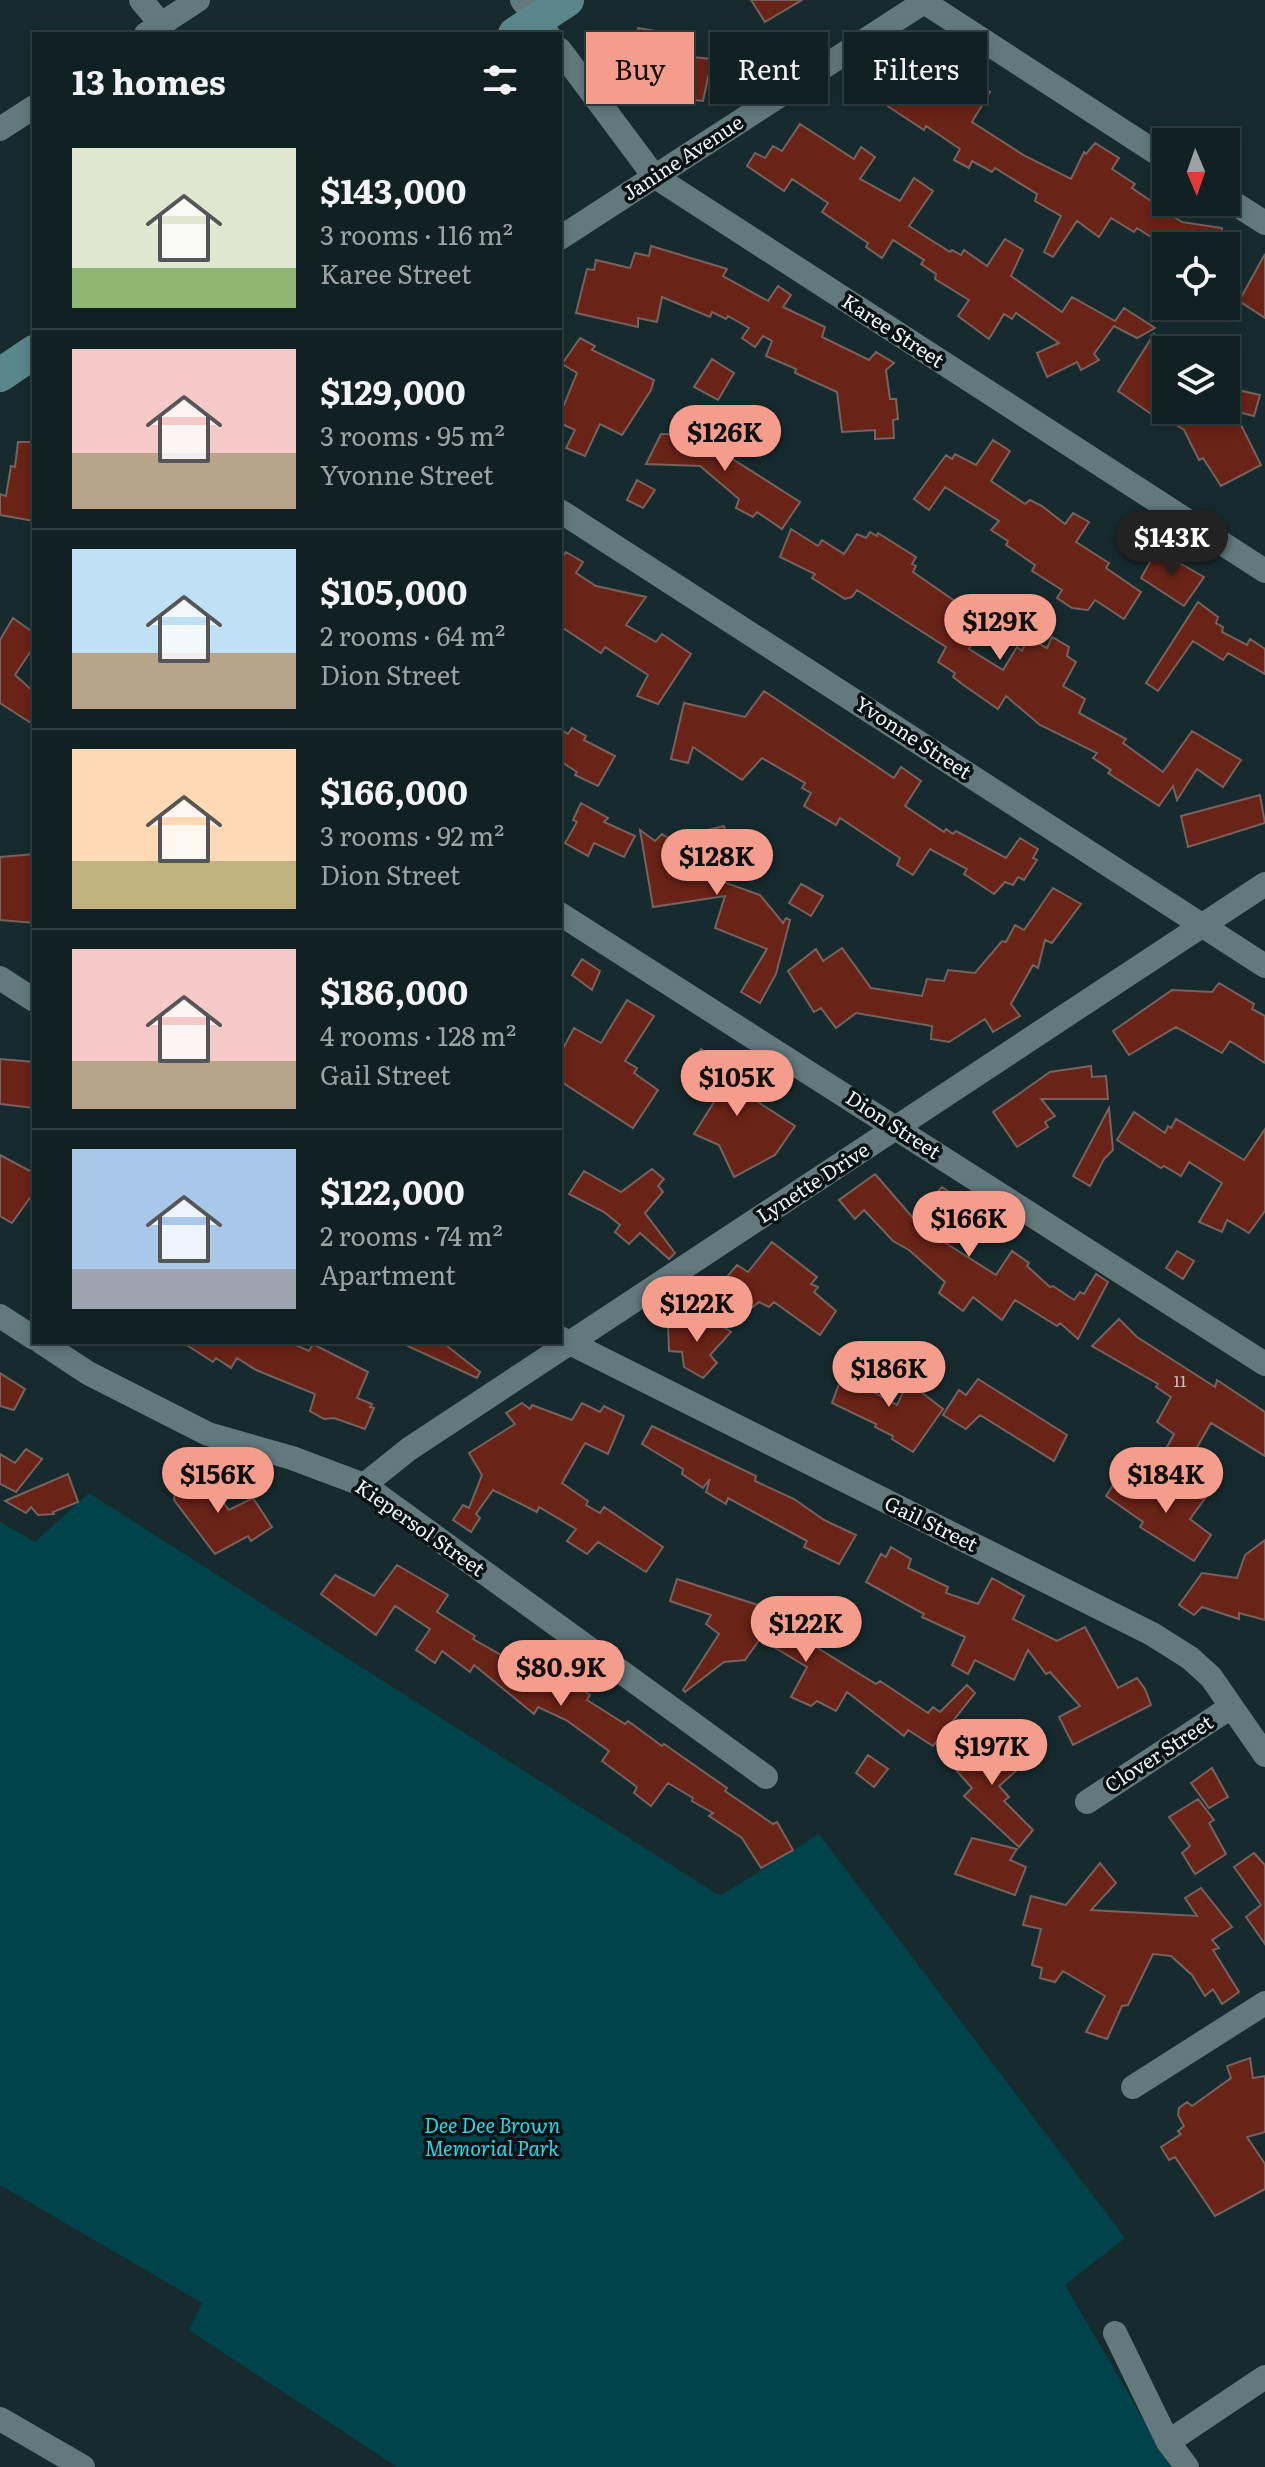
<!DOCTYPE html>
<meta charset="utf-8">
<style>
:root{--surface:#112022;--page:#1a282a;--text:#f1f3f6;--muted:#9ca3a5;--line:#303e40;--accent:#f49d8c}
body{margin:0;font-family:Literata,serif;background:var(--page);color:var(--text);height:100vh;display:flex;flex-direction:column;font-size:30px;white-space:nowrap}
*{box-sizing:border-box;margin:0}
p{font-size:26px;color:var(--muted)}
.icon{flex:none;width:44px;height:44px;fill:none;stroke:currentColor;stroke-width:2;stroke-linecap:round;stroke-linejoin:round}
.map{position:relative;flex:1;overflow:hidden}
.panel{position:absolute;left:32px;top:32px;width:530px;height:1312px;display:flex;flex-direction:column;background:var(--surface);border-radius:0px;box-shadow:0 4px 12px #0003,0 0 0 2px var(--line)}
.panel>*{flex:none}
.hud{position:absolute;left:586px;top:32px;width:558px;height:72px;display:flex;gap:16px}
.needle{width:52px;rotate:178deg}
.tools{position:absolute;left:1152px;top:128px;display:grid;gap:16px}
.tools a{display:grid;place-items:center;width:88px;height:88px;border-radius:0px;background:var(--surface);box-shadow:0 4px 12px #0003,0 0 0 2px var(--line);font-size:40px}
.price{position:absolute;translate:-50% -68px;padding:0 18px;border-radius:28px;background:var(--accent);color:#111;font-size:26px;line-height:52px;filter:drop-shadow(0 2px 4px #0008)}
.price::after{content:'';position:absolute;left:50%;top:48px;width:24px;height:18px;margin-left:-12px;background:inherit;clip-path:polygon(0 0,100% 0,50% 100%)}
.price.current{background:#222;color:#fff}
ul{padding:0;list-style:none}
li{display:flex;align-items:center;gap:24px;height:200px;padding:0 40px}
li+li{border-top:2px solid var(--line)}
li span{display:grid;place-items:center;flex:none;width:224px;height:160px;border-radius:0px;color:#555}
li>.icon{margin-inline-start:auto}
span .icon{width:96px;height:96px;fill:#fffc;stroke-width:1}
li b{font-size:34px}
h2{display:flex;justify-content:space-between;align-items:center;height:96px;padding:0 40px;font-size:34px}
.pill{padding:0 28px;border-radius:0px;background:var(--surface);box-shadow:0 4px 12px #0003,0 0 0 2px var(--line);font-size:28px;line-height:72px}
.pill.current{background:var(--accent);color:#111}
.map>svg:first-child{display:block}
</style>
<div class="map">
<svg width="1265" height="2467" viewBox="0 0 1265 2467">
<rect width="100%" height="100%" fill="#172b2e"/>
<path fill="#00434a" d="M89,1493l631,403 99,-62 306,404 -60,47 106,182h-774l-208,-137 13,-27 -202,-118v-663l35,20z"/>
<path fill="#6a2317" stroke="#76625e" stroke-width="2" d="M751,0h51l-37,22z
M638,28l30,5 -13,9 39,7 -2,8 20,2 -9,42 -17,-2 1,-13 -35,-5 1,-7 -32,-4 6,-33 10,2z
M935,63l55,29 -18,30 53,34 46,23 13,-27 2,2 9,-11 24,15 -7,11 23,15 -3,4 50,34 40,6 -2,18h-55l-28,-18 -3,4 -23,-14 -12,19 -22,-16 -24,36 -9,-5 17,-36 -26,-15 2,-7 -42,-26 -3,4 -20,-11 -3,7 -15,-8 6,-11 -34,-23 -2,4 -67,-44 10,-16 13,7 7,-10 33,19z
M800,124l54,35 7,-12 14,10 -15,22 40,22 14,-23 19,13 -24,35 41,26 2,-2 9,5 3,-5 23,16 18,-27 18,11 -12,26 51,36 10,-15 43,24 9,-13 31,20 -18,10 -23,-12 -20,28 5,6 -18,10 -4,-8 -30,15 -10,-24 22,-10 -43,-30 -4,6 -8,-5 -15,25 -31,-23 11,-16 -34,-21 1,-5 -15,-10 3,-4 -31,-20 -11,18 -16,-11 2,-4 -46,-31 6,-9 -36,-24 -8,12 -37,-25 8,-13 10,5 8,-12 9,5z
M651,246l73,22 3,1 -4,7 45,25 10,-15 13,9 -8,12 42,20 -3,10 47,23 7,-8 18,11 -8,7 4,29h6l2,20 -5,1 1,18 -19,1v-9l-33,2 -5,-40 -42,-19 1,-4 -30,-13 6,-15 -9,-5 -8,11 -13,-9 7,-10 -21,-12 -2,3 -14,-7 -2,5 -48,-20 -5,25 -19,-4v9l-62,-14 11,-44 7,1 2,-10 34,8 5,-15 14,3z
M1265,254v64l-26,-17z
M1154,334l12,8v68h63l5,-21 26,6 -6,21 -20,-5 27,54 -40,21 -18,-28 -4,2 -15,-30 -27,-17 -3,3 -36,-25z
M580,338l15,8 -3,4 62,30 -3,10 -29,45 -22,-11 -15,32 -19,-8 9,-18 -15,-7v-20l4,2 13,-32 -15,-9z
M712,359l22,14 -16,27 -24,-13z
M678,430l44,2 -2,19 80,51 -18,27 -25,-17 -4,5 -17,-9 3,-9 -39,-33 -54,-2 15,-30h17z
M993,440l17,11 -19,30 34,23 5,-4 12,6 23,18 8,-11 16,9 -13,20 33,21 -3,5 35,24 -17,27 -29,-19 -7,10 -16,-2 -15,-10 5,-8 -30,-19 3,-6 -29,-20 2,-4 -17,-11 8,-9 -54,-34 -16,23 -15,-11 32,-44 6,4 3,-5 21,11z
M18,442h16v79l-34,-6v-21l6,2 5,-30 4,1z
M637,480l18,10 -12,18 -16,-8z
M791,529l27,17 4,-6 22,14 13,-20 9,4 4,-6 7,4 1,-3 38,24 -4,7 4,2 -3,6 49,34 2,4 -11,17 20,14 -4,8 34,21 14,-23 5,4 6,-13 19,10 5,-11 17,10 -2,9 9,6 -13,24 22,13 -6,14 47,26 -3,4 40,29 29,-41 49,29 -18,27 -26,-18 -20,31 -4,-14 -14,20 -51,-33 3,-3 -18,-12 4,-5 -57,-28 -34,-29 -8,13 -36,-25 -9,-7 2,-4 -17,-11 8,-15 -89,-57 -5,7 -7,2 -33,-21 3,-4 -35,-17z
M1157,550l47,27 -20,29 -43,-28z
M566,552l17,10 -7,11 20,13 50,11 -20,28 30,17 6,-8 29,20 -33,50 -21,-8 11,-21 -43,-28 -4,6 -41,-27v-66z
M1198,602l20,15 -2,6 7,4 -1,5 25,13 3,-6 15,10v25l-37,-21 -5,7 -30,-19 -35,50 -12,-8z
M13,618l21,15v13l-19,29 19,17v33l-34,-22v-63z
M764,691l130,87 7,-11 20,14 -16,25 39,26 2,-3 7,5 3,-3 50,27 14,-20 18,11 -5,9 4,2 -13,20 -6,-3 -5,8 -8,-3 -11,12 -30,-20 3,-5 -37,-20 -17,26 -16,-10 3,-7 -60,-40 -4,7 -32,-19 7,-13 -9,-5 3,-5 -43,-25 -20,22 -49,-33 -5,16 -17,-4 13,-56 61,14z
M572,728l14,8 -2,4 31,16 -17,30 -23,-11 2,-3 -17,-11v-32l8,5z
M1260,795l5,28 -77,24 -7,-31z
M581,803l27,15 -4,4 31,14 -11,21 -30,-14 -6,13 -23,-13 12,-21 -4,-2z
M724,826l9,38 -29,11 56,20 23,28 3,-5 4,2 -14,54 -16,29 -19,-11 26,-43 -52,-21 10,-32 -72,11 -13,-77 15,11 7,-7 37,25 -4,-26z
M34,854v69l-34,-3v-63z
M801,884l22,12 -12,20 -22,-13z
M1053,888l28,16 -29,39 -7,-3 -7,28 -5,-3 -22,39 9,12 -27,16 -8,-13 -36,23 -18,-3 1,-13 -76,-13 -20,15 -15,-20 -7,4 -26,-41 28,-22 7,12 19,-13 29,40 51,8 5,-17 17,2 4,-11 27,3 27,-32 4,1 9,-17 9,5z
M582,959l18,12 -8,19 -20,-15z
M1219,983l35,21 -2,5 13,7v47l-35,-22 -8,12 -46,-26 -47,28 -16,-24 59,-41 40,2z
M627,1000l27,16 -29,45 12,7 -3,5 24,17 -25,38 -73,-47v-27l14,-26 27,15z
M701,1049l40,27 -4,8 9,5 -2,4 51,33 -20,29 -41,22 -15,-32 -25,-11 25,-40 -34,-21z
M0,1059l34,3v46l-34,-4z
M1091,1066l1,11 14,-1 2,23h-67l14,17 -10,6 3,5 -31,20 -24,-35 57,-40z
M1109,1108l4,42 -9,9 -14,27 -17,-10z
M1134,1112l31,21 3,-7 3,2 5,-9 68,41 21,-31v82l-16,22 -22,-13 -5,12 -23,-10 23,-39 -33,-21 -8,14 -17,-10 -3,2 -44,-28z
M0,1155l34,18v19l-22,31 -12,-7z
M652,1169l12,10 -6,7 5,6 -18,21 30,40 -6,6 -29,-26 -11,11 -14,-12 5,-7 -16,-13 -35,-18 15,-23 37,21z
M875,1174l38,44 29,-31 31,22 -32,31 55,35 16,-24 17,12 -2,3 23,21 3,-1 21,14 6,-8 4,2 12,-20 12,8 -30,57 -18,-16 -3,3 -42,-26 -13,20 -29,-23 -10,14 -24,-18 6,-11 -36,-32 -16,-9 -29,-31 -9,9 -16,-19z
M772,1242l45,35 -6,7 7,3 -4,5 22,19 -16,24 -46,-33 -5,5 -10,-5 -9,7 -30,-24 17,-20 11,7z
M1177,1251l17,10 -11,18 -17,-11z
M1119,1319l18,18 78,50 2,-7 48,32v44l-54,-33 -22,38 -22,-14 7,-13 -17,-12 14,-25 -15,-10 2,-3 -66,-38z
M715,1322l16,10 -21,23 7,8 -14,15 -19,-11 -2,-15 -13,-1 -1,-26z
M182,1342h107l20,9 4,-7 55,28 -11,26 15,6 -2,3 4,1 -9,21 -31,-11 -10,1 -14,-8 5,-17 -59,-24 -19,-12 -6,10 -15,-10 -3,4z
M399,1342h43l38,30 -3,6z
M862,1352l5,1 -3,34 33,18 11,-23 35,27 -30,43 -21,-13 1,-3 -18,-9 1,-3 -44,-21 8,-22 10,3z
M0,1373l25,16 -11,21 -14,-4z
M978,1379l89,56 -13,26 -74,-46 -14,14 -23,-14 16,-25 7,5z
M522,1403l8,6 2,-4 40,15 10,-17 18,9 4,-6 20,10 -16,38 -23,-11 -23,40 26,18 -2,4 14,8 4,-6 59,40 -17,25 -48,-30 -11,12 -20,-13 9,-12 -37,-22 -2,5 -44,-22 -17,24 4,4 -9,14 -18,-12 10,-15 6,3 13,-33 -13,-22 46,-29 -9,-11z
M652,1426l104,50 -1,5 39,18 30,21 32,15 -17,29 -35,-17 3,-6 -79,-43 -2,6 -20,-12 4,-13 -7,9 -21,-14 1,-5 -41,-25z
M26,1449l16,10 -26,33 -16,-8v-30l15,9z
M179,1467l24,21 4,-3 8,16 5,-3 9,12 24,-12 19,29 -21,14 -3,-5 -33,18 -41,-54z
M68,1474l10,28 -25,10 1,2 -16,1 -7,-8 -5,6 -21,-12z
M1174,1477l32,20 -16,22 21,16 -17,26 -54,-34 3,-5 -37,-26 11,-17 18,12 2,-3 12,8 4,-4 8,5z
M1265,1540v80l-26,-7v6l-37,-12 -8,8 -15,-10 23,-32 35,5 8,-23z
M891,1547l20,12 -3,9 40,19 -2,6 32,11 14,-26 32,18 -11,23 44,22 28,-14 33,61 19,-10 8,11 6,16 -78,40 -14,-28 21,-11 -30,-34 -4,2 -18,-24 -14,30 -39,-20 -7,14 -16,-9 13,-28 -43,-20 2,-3 -58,-32 15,-28 5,3z
M397,1565l51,30 -11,17 38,24 -2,3 58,33 3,7 27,18 11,-14 18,12 -3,5 38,24 3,-3 34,25 2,-2 63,44 -2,3 48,33 4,-2 16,28 -32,18 -19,-30 -33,-22 4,-3 -21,-12 1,-3 -25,-15 -17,23 -17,-13 3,-6 -35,-26 7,-10 -43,-31 -28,-13 -4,7 -60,-49 -4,7 -28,-21 -7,12 -19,-13 14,-21 -35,-23 -19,29 -55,-41 14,-19 39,21z
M677,1579l103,33 -6,9 102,63 4,-3 48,32 5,-6 7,5 27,-27 8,8 -42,53 -25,-16 -4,6 -57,-44 -11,19 -19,-10 -6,5 -20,-9 16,-30 -47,-28 -15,21 -21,2 -39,30 -2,-2 36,-56 -13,-10 5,-9 -41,-14z
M1005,1741l19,23 -25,22 10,11 -5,4 29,29 -14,17 -55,-51 8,-8 -25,-28 23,-15 13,15z
M868,1755l20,14 -14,18 -18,-14z
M1212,1768l16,29 -19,11 -18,-25z
M1198,1799l16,21 -5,3 17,31 -31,20 -13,-21 8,-7 -21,-29z
M972,1838l45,11 -7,11 16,7 -11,28 -60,-21z
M1254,1853l11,12v79l-19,-27 15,-12 -27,-38z
M1100,1863l16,20 -25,27 106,6 -12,-18 16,-10 31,39 -20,13 7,8 -6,2 26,42 -17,12 -9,-15 -8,7 -13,-21 -21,-19 -18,-2 -25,51 -6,1 -15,33 -21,-7 19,-36 -42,-25 -8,11 -15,-4 2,-10 -10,-3 9,-36 -18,-4 8,-29 35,9z
M1250,2058l3,20 12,-2v56l-18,5 18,27v25l-50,27 -40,-59 -6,3 -8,-13 20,-13 -3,-3 6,-5 -6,-11 1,-7 8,-6 5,4 39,-28 -4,-12z"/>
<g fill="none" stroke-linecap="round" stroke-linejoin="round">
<path stroke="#63797c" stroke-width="24" d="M141,0l20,24
M522,0l26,34
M924,2l242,157
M146,34l52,-34
M560,50l94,126 611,395
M0,129l34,-22
M1226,198l39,25
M560,238l367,-238
M560,511l705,455
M560,914l705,450
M0,978l34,22
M0,1316l34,22
M560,1338l592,296 38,24 21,19 54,78
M41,1342l47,31 120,61 84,24 72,27 402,292
M364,1485l45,-36 856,-565
M1087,1802l144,-95
M1133,2087l132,-84
M1115,2333l53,109 19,25
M0,2419l83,48
M1168,2442l97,-65"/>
<path stroke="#5b868c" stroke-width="34" d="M515,34l52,-34
M0,375l34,-23"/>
</g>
<g text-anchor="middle" stroke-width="7" stroke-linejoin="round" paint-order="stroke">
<g font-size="16" fill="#c9c0bf">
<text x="1180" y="1387">11</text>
</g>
<g font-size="20" fill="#e9f5f7" stroke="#091213">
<text transform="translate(683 158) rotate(-33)" y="7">Janine Avenue</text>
<text transform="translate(893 331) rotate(33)" y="7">Karee Street</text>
<text transform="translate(913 738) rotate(33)" y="7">Yvonne Street</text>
<text transform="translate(893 1125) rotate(33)" y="7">Dion Street</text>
<text transform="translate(813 1183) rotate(-33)" y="7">Lynette Drive</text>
<text transform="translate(931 1524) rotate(26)" y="7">Gail Street</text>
<text transform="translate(420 1528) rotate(35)" y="7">Kiepersol Street</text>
<text transform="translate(1159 1754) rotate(-33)" y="7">Clover Street</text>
</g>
<g font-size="20" font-style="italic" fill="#26d9ee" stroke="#091213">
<text x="492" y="2133">Dee Dee Brown<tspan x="492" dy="23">Memorial Park</tspan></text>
</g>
</g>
</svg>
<div class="tools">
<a><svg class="needle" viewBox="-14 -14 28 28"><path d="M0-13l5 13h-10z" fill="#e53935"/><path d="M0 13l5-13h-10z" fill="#9ca3a5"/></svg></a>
<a><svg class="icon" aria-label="locate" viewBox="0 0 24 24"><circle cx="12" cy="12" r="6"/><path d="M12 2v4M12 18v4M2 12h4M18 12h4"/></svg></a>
<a><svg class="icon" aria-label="layers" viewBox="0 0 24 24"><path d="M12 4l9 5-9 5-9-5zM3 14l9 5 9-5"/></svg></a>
</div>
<b class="price" style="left:725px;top:473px">$126K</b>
<b class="price current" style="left:1172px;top:578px">$143K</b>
<b class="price" style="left:1000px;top:662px">$129K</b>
<b class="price" style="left:717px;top:897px">$128K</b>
<b class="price" style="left:737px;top:1118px">$105K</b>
<b class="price" style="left:969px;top:1259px">$166K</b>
<b class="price" style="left:697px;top:1344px">$122K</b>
<b class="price" style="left:889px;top:1409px">$186K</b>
<b class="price" style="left:218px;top:1515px">$156K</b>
<b class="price" style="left:1166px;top:1515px">$184K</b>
<b class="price" style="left:806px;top:1664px">$122K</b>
<b class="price" style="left:561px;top:1708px">$80.9K</b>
<b class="price" style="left:992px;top:1787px">$197K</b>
<div class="hud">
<a class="pill current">Buy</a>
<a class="pill">Rent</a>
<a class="pill">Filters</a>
</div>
<section class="panel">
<h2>13 homes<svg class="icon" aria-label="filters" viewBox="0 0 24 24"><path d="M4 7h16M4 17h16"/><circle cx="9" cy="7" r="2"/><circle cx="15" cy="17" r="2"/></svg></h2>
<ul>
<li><span style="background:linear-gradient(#dfe7d0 75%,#8fb573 0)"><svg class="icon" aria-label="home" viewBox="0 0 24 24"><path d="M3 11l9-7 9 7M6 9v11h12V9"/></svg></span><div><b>$143,000</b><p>3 rooms · 116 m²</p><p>Karee Street</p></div></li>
<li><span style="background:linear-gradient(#f6c9c9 65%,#b9a48a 0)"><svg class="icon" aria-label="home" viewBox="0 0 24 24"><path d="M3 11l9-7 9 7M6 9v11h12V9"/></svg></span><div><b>$129,000</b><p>3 rooms · 95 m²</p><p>Yvonne Street</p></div></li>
<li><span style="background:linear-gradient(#bfe0f5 65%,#b9a48a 0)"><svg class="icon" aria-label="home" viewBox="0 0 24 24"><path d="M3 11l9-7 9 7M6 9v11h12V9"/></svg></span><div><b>$105,000</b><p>2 rooms · 64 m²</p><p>Dion Street</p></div></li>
<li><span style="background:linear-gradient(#ffd9b3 70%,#c2b280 0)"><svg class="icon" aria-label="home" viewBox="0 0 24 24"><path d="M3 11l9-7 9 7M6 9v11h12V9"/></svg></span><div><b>$166,000</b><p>3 rooms · 92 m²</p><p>Dion Street</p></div></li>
<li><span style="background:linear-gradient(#f6c9c9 70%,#b9a48a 0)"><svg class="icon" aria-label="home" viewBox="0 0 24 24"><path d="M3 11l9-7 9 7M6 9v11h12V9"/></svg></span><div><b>$186,000</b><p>4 rooms · 128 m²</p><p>Gail Street</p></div></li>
<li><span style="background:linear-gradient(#a9c7e8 75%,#9aa5b1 0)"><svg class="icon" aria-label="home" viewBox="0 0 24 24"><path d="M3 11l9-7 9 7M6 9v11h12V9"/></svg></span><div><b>$122,000</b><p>2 rooms · 74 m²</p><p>Apartment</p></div></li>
</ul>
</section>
</div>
